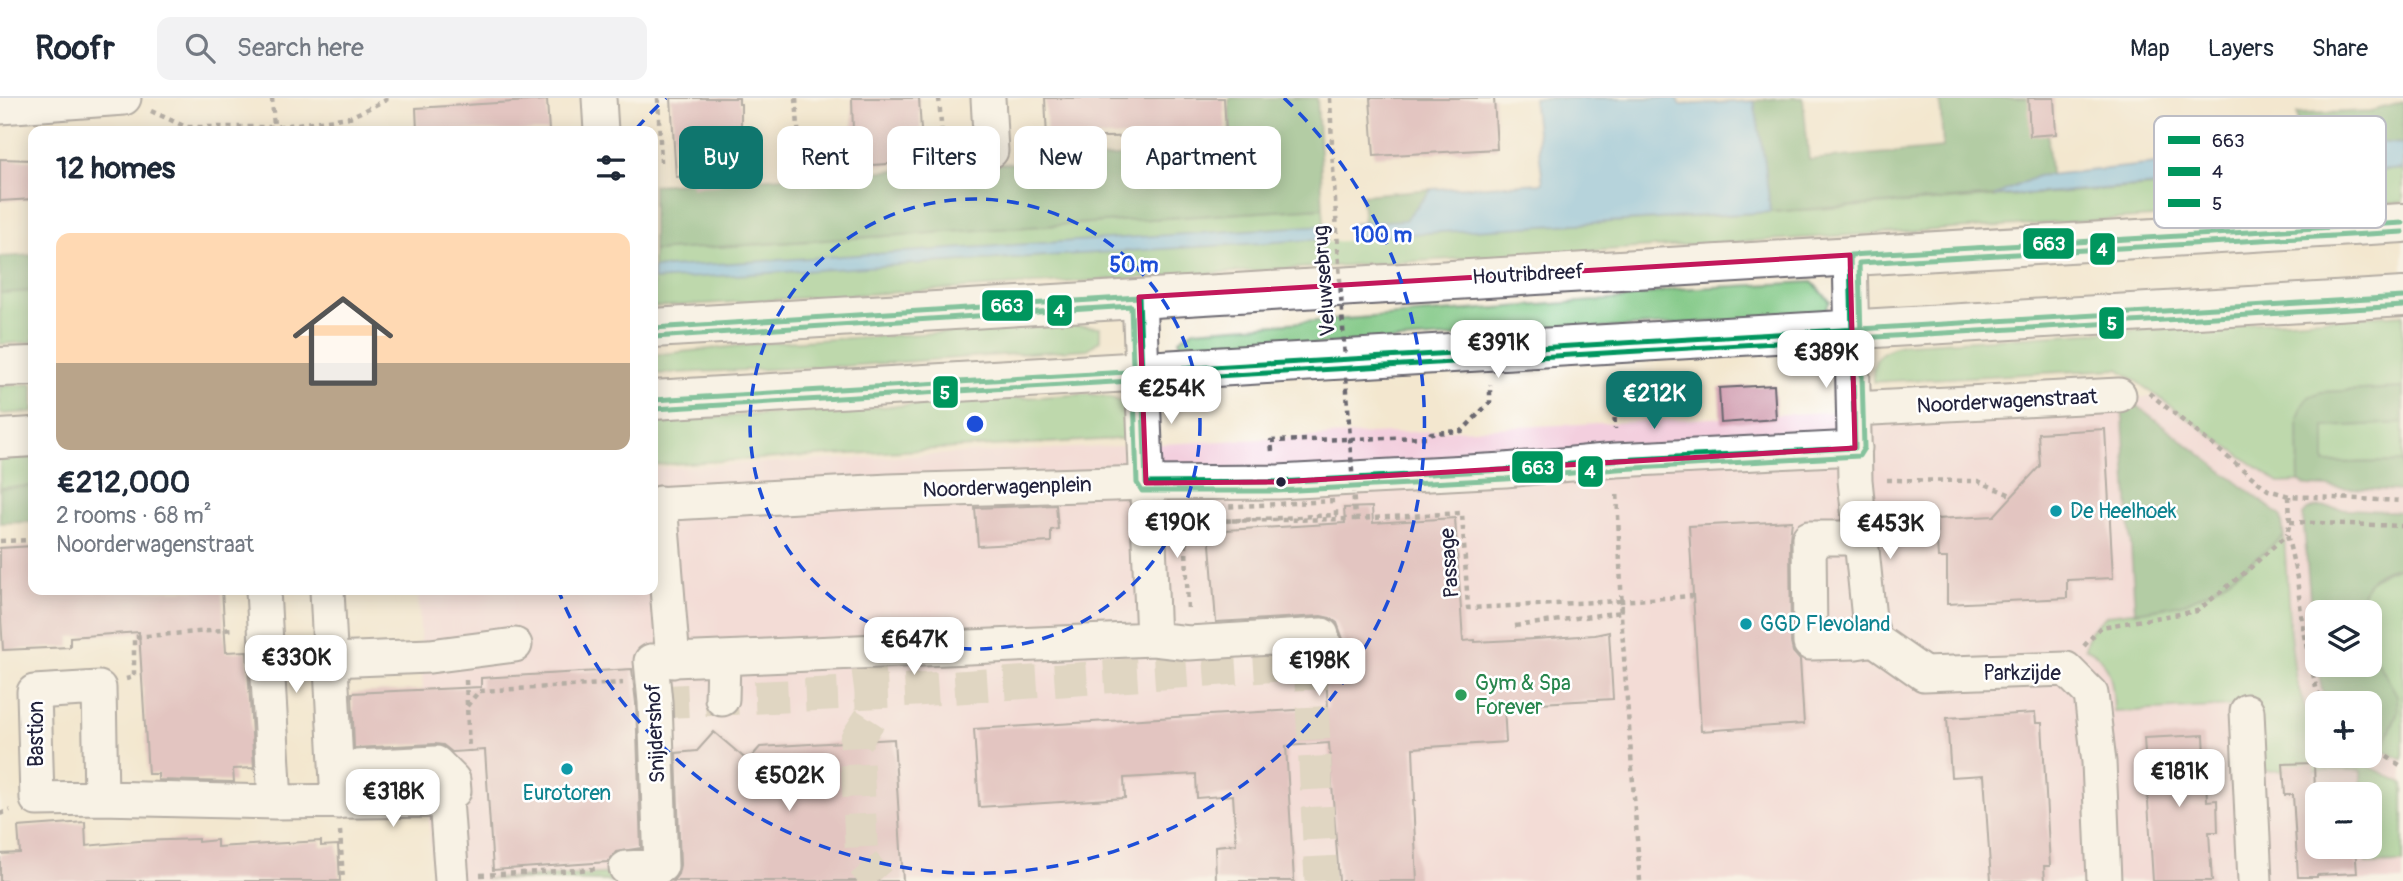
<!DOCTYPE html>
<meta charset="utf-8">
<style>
:root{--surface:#fff;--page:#f2f2f3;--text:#1f2937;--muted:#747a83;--line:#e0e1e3;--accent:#0f766e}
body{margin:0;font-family:Pangolin,sans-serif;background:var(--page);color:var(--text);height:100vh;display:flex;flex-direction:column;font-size:26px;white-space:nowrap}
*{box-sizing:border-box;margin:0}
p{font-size:23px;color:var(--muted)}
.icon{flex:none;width:38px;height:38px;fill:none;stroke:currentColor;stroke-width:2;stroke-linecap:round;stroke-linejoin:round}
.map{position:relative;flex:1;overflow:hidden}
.sheet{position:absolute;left:28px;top:28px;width:630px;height:469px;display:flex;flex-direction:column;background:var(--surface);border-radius:14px;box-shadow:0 4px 18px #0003}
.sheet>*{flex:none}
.guide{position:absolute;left:679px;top:28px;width:665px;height:63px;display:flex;gap:14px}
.fabs{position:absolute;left:2305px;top:502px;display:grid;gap:14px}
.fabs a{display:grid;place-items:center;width:77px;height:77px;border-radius:14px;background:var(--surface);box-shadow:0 4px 18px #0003;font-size:35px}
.price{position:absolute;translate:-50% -60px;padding:0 16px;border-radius:14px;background:#fff;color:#222;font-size:23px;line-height:46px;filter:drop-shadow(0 2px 4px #0008)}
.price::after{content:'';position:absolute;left:50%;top:42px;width:21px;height:16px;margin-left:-10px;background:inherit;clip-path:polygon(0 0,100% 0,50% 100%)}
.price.on{background:var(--accent);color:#fff}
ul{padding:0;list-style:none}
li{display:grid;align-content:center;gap:14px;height:371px;padding:0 28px}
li+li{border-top:2px solid var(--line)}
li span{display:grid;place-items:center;height:217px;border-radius:14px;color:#555}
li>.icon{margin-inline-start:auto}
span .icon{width:126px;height:126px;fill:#fffc;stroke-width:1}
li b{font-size:30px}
h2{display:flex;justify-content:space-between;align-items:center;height:84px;padding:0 28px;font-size:30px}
.pill{padding:0 24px;border-radius:14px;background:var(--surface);box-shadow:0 4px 18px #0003;font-size:24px;line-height:63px}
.pill.on{background:var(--accent);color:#fff}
header{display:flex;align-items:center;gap:42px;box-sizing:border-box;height:98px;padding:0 35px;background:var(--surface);border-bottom:2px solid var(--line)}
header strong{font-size:33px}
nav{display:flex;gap:38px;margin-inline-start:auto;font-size:24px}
.search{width:490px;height:63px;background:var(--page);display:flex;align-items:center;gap:18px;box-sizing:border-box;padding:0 24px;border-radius:14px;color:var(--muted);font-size:26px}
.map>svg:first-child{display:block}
</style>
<header>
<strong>Roofr</strong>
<div class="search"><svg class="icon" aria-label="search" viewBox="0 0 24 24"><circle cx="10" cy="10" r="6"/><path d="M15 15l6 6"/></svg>Search here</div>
<nav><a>Map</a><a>Layers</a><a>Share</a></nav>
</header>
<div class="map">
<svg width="2403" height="783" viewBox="0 0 2403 783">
<rect width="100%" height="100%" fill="#fff"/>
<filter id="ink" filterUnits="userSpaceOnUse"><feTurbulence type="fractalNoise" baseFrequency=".0143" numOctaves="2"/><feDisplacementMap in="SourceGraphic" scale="14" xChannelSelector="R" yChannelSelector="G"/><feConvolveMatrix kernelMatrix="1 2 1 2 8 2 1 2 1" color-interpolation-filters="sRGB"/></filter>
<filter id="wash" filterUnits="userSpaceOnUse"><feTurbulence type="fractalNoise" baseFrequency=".00686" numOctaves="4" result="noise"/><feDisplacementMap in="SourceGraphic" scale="28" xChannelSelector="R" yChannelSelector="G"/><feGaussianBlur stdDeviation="1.57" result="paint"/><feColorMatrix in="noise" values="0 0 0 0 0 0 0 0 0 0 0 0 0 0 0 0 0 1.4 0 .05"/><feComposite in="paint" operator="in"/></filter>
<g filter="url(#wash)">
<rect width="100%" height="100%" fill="#f3e7cf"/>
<path fill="#f3cfde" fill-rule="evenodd" d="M2403,287v496h-1971l-14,-291h235v-122zM2317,514h53v53h-53zM2317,606h53v52h-53zM2317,696h53v53h-53z"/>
<path fill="#7ec682" stroke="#50745e" stroke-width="2" d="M2403,71v33l-1750,105v-56l670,-43 2,29c360,-16 719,-44 1078,-68z
M1812,184l18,19 -5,10 -13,5 -533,31 -97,2 -3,-9 15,-10 427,-31 55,-10z
M33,193v51l-33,2v-51z
M2403,216v74l-81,4 -14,5 -10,22 1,63 -20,1 -160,-114 -246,13c-2,-27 10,-34 34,-38z
M1070,227l30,2v13l-12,9 -243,17 -192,8v-19l113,-12z
M33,286v28l-33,2v-28z
M1087,296c16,2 38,3 45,21 3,6 2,16 3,23l-482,27v-44z
M2403,325v39l-78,1v-36z
M33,358v30l-33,2v-30z
M2284,438l6,98 6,46 10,31 11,16v29h31l55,27v80l-37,1 -1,-17h5v-53h-8l-1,-24 -101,1 -3,-66 -143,7c-1,-27 -2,-52 -29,-64l4,-16 18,-17 58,-7 62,-28z
M2398,469h5v193l-21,-10 16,-39 -28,-63v-36h-10c2,-30 11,-35 38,-45z
M620,775l1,8 -135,-2z"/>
<path fill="#66ab70" stroke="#446656" stroke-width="2" d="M1229,0h88l6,110 -670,43v-66l577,-35z
M1782,0h21l6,62 134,-12 -3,-50h106l4,77 -12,1 -44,20 -224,16 -5,-48 -11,-63z
M2403,4v42l-66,-4 -38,7 -2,-33 74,-3z
M1432,91l-38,45 -30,1 -2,-40z
M33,157v36l-33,2v-36z
M2403,290v35l-78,4v36l78,-1v29l-96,-5 -8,-4 -1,-63 4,-13 6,-9 13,-5z
M2134,305l147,113 3,20c-31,24 -63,53 -100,67 -16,5 -33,6 -49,9l-13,-208z
M33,388v36l-33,1v-35z
M2316,409l87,5v55c-30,1 -41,18 -43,45h-43v53h53v-17l27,47 1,16 -16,39 -12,-7v-39l-41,-1 -7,-13 -7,-33 -12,-141 4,-6z"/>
<path fill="#6ebbe8" stroke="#486e92" stroke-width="2" d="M1533,0h145l1,7 75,-4 11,63 5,48 -1117,68v-12l752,-48 27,-31 111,-6z
M2337,42l66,4v25l-409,27 44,-20 226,-23z"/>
<path fill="#f3e7cf" d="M1353,122l2,20 -27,2 -1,-21z"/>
<g id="blocks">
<path fill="#d09caf" d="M671,0h68v6h2v24h4v45l-26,1 1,11 -28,2v-11l-16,1z
M852,0h67l4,64 -69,4z
M1045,0h179l2,32 -67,2 1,4 -113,2z
M1370,0h124l3,51 -123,7z
M2028,0h26l2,36 -26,2z
M547,2l2,31h-132l-1,-23z
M0,61l33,1v39l-33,2z
M1774,287l2,34 -55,4 -2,-35z
M2105,331l8,149 -46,2v18l-120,6v-46h-9l-2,-39 58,-3 46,-50 -2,-33z
M1056,407l2,24 -7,1v12l-73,4 -3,-38z
M1372,409l1,16 82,-5 8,123 12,-1v2l60,-3 60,-4 14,-3 4,67 -109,6 2,37 -93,6 2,52h-2l4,81h-78l-10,-138 -43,3 8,135h-78l-1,-35 21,-2 -3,-49 -36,3 -1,-24 -72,4 1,20 -146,9 -5,-78 354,-21 -2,-35 3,-8 8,-3 6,-9 1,-11 -7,-19 -7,-5 -9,-2 -105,6 -7,-91 136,-8 -1,-15z
M1792,423l-2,17 1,105 2,9 7,8 4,64 -103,7 -12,-205z
M33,448v44h189l4,62 21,-1 7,117 -21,1 1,13 -76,-2v-6h-10l-9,-142 -69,5v10l-67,3 -3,-48v-54z
M632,571l4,34 5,145 -25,4 -8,10 -115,8 -8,-120 -33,2 -9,-7 -8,-1 -81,4 -2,-55 129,-6v-9z
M2035,615l1,10h6l8,143h-6l1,15h-54l-7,-106 -33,2 -4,-59z
M714,634l34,29 12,-14 134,-8 9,142h-230l5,-7 2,-9 -4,-112 21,-2z
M2204,637l3,66 10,-1 1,32h-9l3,49h-59l-9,-143z
M2314,665l1,29h2v55h38l2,26 -40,2v2h-19l-5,-82h-8l-2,-31z
M85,724l1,24 53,-5 59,-2v3l19,-2v7l104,-6v5l17,-1 2,36h-340v-27l20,-1 -2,-26z"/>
</g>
</g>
<g filter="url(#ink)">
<use href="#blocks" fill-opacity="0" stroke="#6b676f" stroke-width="2"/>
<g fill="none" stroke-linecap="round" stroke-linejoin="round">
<path stroke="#c9c0b1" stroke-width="33" stroke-dasharray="33 17" stroke-linecap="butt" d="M868,571l3,23v25l-15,23 6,122 16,19
M655,604l260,-12 395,-27 11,218"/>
<g stroke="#6b676f" stroke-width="37">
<path id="minor" d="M599,0l2,33
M988,0l3,53
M0,9l124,-9
M1850,157l5,225 14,139 5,20 50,35 142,-5 25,25 8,68 5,119
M1139,199l14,342
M1854,311l265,-14
M660,405l13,158
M653,406l236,-13 257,-8 132,-1 227,-12 111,-10 239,-12
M1860,440h-51l1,105 46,-1 18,-3
M263,492l12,212
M327,492l11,212
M331,562l99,-4 85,-11
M722,601l1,-41
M2247,613l8,170
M336,670l100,-5 17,17 1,11
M101,700l-2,-110 -65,4 3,107 64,-1 174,4 171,-2 6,81
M626,770l35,-2 -6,-164 -4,-41 502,-22 36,4 133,-8 3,12 -13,1 -2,15"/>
</g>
<g stroke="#6b676f" stroke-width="42">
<path id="major" d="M653,230l1750,-105
M0,269l33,-1
M653,302l1750,-103
M0,341l33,-2"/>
</g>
<path stroke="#6b676f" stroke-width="4.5" stroke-dasharray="5 5" stroke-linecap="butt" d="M272,0l2,29
M658,0l3,64
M796,0l5,73
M939,0l5,64
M1330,0l3,70
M151,13l35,16h88l76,-10 40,-19
M1613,280l2,51
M2149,295l119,97 21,6 114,5
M1272,353l-1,-10 156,-4 4,-4 31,-2 28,-29v-17
M1887,382l91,1 35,15
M2289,398l1,26 -3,12 10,44 6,53 14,60 10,13
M1185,415l3,99
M1355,421l107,-6 6,95 152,-7
M2290,424l113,4
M1186,425l150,-8v-6
M0,443l33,-1
M1515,528l107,-14 -5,-122
M2084,548l17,-19 96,-16 51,-41 39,-36
M126,581l8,-2v-40l101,-8
M466,582l3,72
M467,608l12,-15 144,-8
M2370,648l33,21
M0,716l10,-4
M340,733l3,50
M480,777l117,-6"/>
<use href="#minor" stroke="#fff" stroke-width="33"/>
<use href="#major" stroke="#fff" stroke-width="38"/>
<path stroke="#6b676f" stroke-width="4.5" stroke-dasharray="5 5" stroke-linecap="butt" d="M1333,70l22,351 -155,2 -1,-13 136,-7
M1640,783l-20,-280 73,-5"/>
<g stroke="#fff" stroke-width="10">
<path id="bus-1" d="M653,230l486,-31 7,186 132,-1 227,-12 111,-10 239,-12 -5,-193 553,-32
M653,302l1750,-103"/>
</g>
<g stroke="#fff" stroke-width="10">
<path id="bus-2" d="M654,239l477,-31 6,177 5,8h136l227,-12 112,-10 242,-13 5,-8 -5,-185 544,-31"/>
</g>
<g stroke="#fff" stroke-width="10">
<path id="bus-3" d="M654,311l1749,-103"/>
</g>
<use href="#bus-1" stroke="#00965e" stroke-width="5"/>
<use href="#bus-2" stroke="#00965e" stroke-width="5"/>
<use href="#bus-3" stroke="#00965e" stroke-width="5"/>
</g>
</g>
<path d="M0 0H2403V783H0ZM1850,157l5,193 -577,34 -132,1 -7,-186z" fill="#f3e7cf" fill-opacity=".55" fill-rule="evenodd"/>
<path fill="none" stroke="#c2185b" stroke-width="5" stroke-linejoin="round" d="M1850,157l5,193 -577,34 -132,1 -7,-186z"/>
<g fill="none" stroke="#1d4ed8" stroke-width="3.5" stroke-dasharray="12 9">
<circle cx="975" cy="326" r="225"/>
<path d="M636 31A449 449 0 0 1 666 0M1284 0A449 449 0 1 1 559 494"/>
</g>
<circle fill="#22223b" stroke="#fff" stroke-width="2.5" cx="1281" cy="384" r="6"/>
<g fill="#0f9aa8" stroke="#fff" stroke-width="2.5">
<circle cx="2056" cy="413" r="7"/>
<circle cx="1746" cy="526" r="7"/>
<circle cx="567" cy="671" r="7"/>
</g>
<circle fill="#2e9e5b" stroke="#fff" stroke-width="2.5" cx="1461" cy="597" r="7"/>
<g text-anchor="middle" stroke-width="5" stroke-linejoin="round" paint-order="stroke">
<g font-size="21" fill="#22223b" stroke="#fff">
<text transform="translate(1528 176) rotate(-3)" y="7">Houtribdreef</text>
<text transform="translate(1324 183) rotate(-94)" y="7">Veluwsebrug</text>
<text transform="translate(2007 303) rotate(-3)" y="7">Noorderwagenstraat</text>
<text transform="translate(1007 389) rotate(-2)" y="7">Noorderwagenplein</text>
<text transform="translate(1449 465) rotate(-94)" y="7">Passage</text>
<text x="2022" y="582">Parkzijde</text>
<text transform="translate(655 635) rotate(-93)" y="7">Snijdershof</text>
<text transform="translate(36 636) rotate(-90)" y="7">Bastion</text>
</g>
<g font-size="21" fill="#0d838f" stroke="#fff" text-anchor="start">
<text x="2070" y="420">De Heelhoek</text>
<text x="1760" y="533">GGD Flevoland</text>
<text x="567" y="702" text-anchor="middle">Eurotoren</text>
</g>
<g font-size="21" fill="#27864d" stroke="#fff" text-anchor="start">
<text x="1475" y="592">Gym &amp; Spa<tspan x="1475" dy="24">Forever</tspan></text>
</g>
</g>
<rect x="2154" y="18" width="232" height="112" rx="10" fill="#fff" stroke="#bdbdc4" stroke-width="2"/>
<rect x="2168" y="38" width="32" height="8" fill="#00965e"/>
<rect x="2168" y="69" width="32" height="9" fill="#00965e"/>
<rect x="2168" y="101" width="32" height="8" fill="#00965e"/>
<g font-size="19" fill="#22223b">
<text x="2212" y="49">663</text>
<text x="2212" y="80">4</text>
<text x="2212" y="112">5</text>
</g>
<circle cx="975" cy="326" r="10" fill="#1d4ed8" stroke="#fff" stroke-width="3.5"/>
<g font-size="21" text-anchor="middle" font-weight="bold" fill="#1d4ed8" stroke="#fff" stroke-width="5" stroke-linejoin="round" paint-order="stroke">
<text x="1382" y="144">100 m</text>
<text x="1134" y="174">50 m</text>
</g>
<g stroke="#fff" stroke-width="2.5">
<rect x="2022" y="129" width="53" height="33" rx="7" fill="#00965e"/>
<rect x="2089" y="134" width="27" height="34" rx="7" fill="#00965e"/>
<rect x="981" y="191" width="53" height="33" rx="7" fill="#00965e"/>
<rect x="1046" y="196" width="27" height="33" rx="7" fill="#00965e"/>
<rect x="2098" y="208" width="27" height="34" rx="7" fill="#00965e"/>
<rect x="932" y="277" width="27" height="34" rx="7" fill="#00965e"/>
<rect x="1511" y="352" width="53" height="34" rx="7" fill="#00965e"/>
<rect x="1577" y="357" width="27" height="33" rx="7" fill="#00965e"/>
</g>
<g font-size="19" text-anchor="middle" font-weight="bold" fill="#fff">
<text x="2049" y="152">663</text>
<text x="2102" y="158">4</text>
<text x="1007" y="214">663</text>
<text x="1059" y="219">4</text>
<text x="2112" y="232">5</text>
<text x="945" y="301">5</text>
<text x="1538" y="376">663</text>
<text x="1590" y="380">4</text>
</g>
</svg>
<div class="fabs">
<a><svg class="icon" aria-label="layers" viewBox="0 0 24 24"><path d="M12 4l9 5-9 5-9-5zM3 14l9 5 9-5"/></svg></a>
<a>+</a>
<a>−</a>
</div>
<b class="price" style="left:1498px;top:282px">€391K</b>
<b class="price" style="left:1826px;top:292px">€389K</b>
<b class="price" style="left:1171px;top:328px">€254K</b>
<b class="price on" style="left:1654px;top:333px">€212K</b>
<b class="price" style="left:1177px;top:462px">€190K</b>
<b class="price" style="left:1890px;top:463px">€453K</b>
<b class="price" style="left:914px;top:579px">€647K</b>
<b class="price" style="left:296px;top:597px">€330K</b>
<b class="price" style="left:1319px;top:600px">€198K</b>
<b class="price" style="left:2179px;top:711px">€181K</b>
<b class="price" style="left:789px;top:715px">€502K</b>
<b class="price" style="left:393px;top:731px">€318K</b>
<div class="guide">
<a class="pill on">Buy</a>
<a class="pill">Rent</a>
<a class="pill">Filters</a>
<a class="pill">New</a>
<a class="pill">Apartment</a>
</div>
<section class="sheet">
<h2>12 homes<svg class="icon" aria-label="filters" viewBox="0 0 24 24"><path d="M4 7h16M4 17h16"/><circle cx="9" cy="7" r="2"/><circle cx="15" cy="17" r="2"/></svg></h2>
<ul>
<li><span style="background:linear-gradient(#ffd9b3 60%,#b9a48a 0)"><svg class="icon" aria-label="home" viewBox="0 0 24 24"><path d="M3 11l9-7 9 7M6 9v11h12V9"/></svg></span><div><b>€212,000</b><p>2 rooms · 68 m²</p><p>Noorderwagenstraat</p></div></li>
</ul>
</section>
</div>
